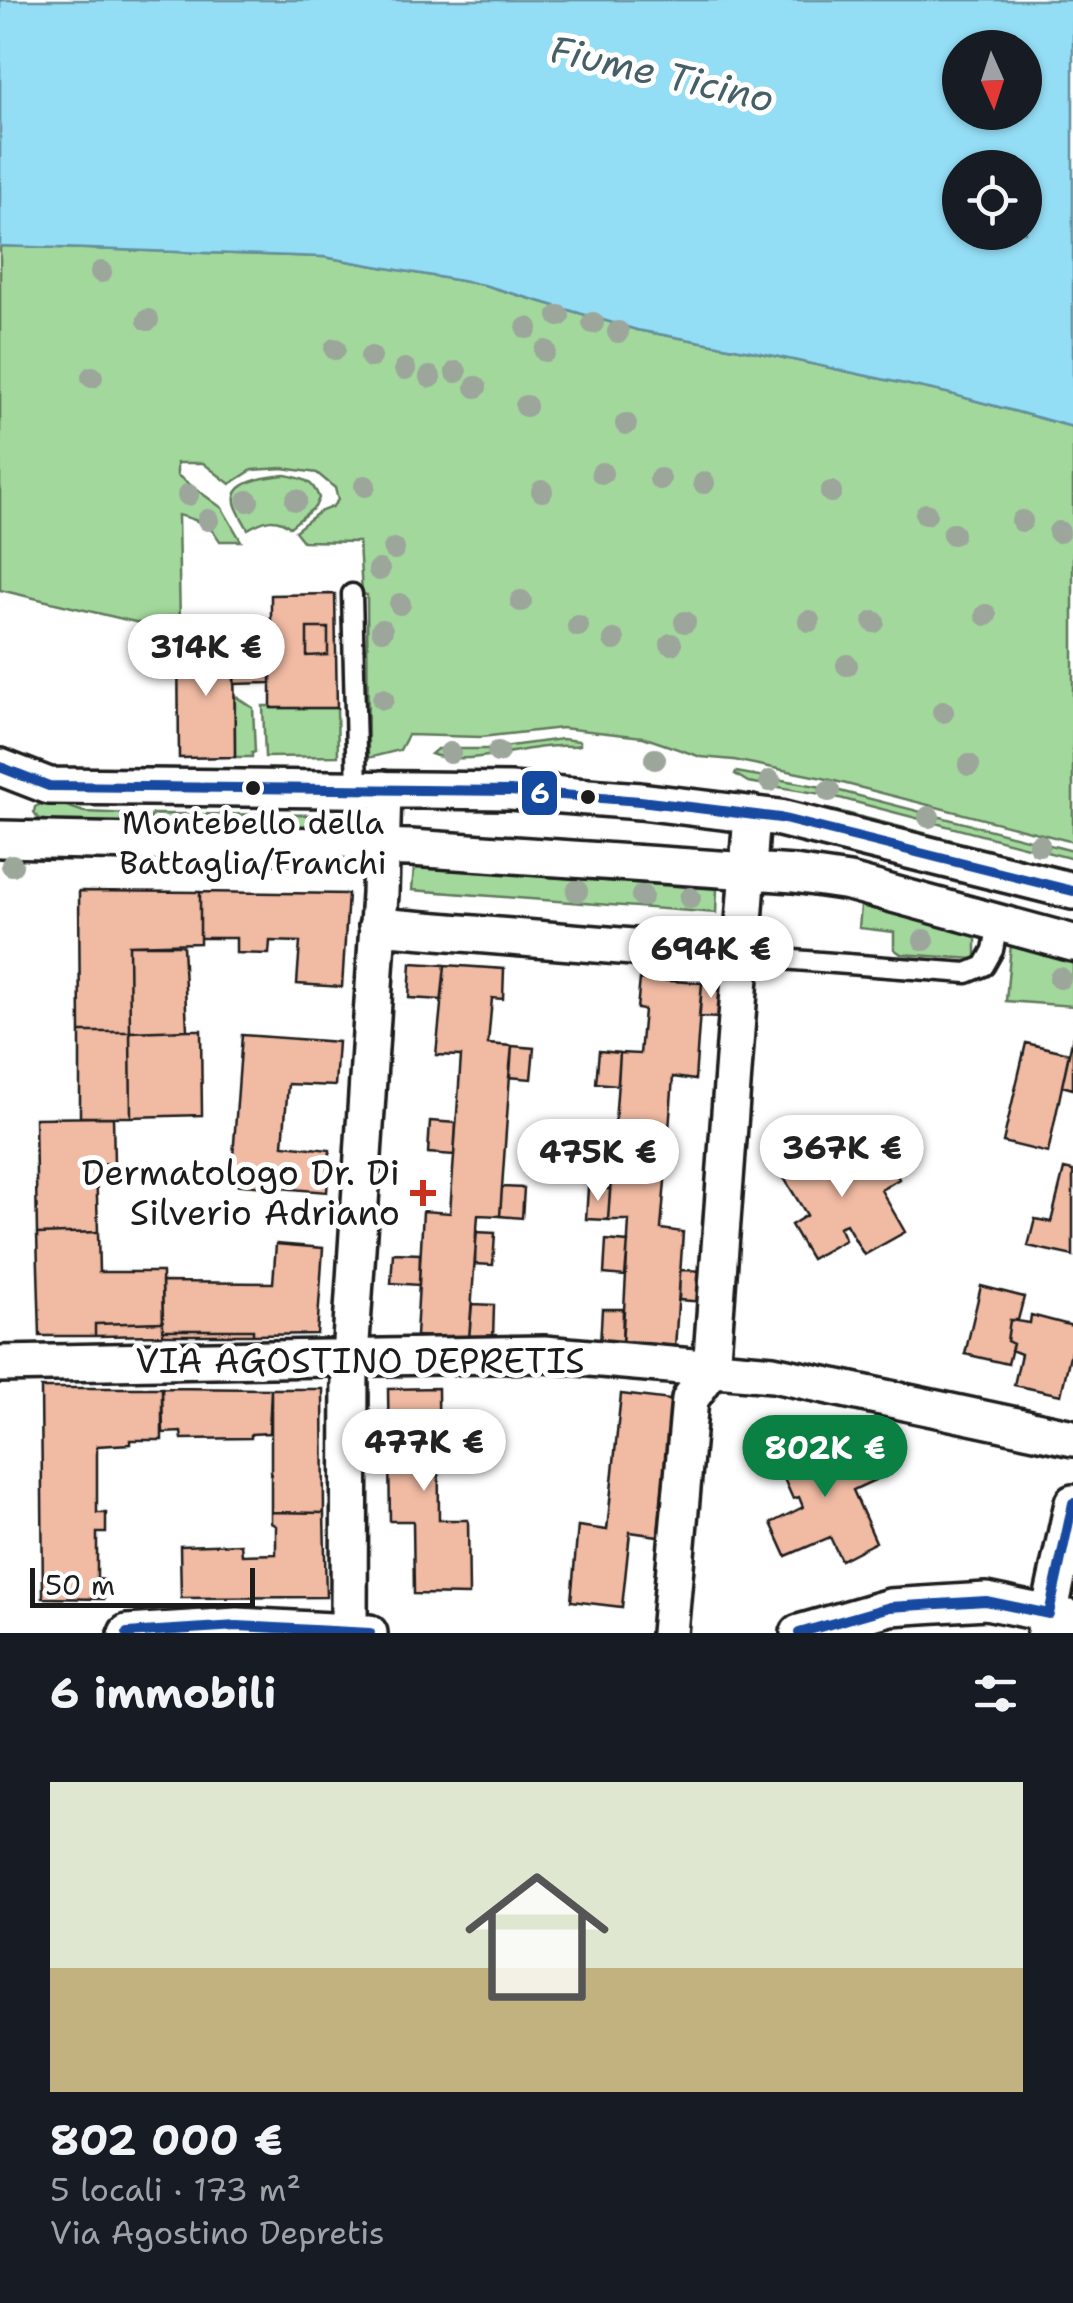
<!DOCTYPE html>
<html lang="it">
<meta charset="utf-8">
<style>
:root{--surface:#171b24;--page:#242831;--text:#f1f3f6;--muted:#9ea1a6;--accent:#0b8043}
body{margin:0;font-family:"Shantell Sans",sans-serif;background:var(--page);color:var(--text);height:100vh;display:flex;flex-direction:column;font-size:38px;white-space:nowrap}
*{box-sizing:border-box;margin:0}
p{font-size:32px;color:var(--muted)}
.icon{flex:none;width:55px;height:55px;fill:none;stroke:currentColor;stroke-width:2;stroke-linecap:round;stroke-linejoin:round}
.map{position:relative;height:1633px;overflow:hidden}
.panel{display:flex;flex-direction:column;background:var(--surface);flex:1}
.panel>*{flex:none}
.needle{width:65px;rotate:177deg}
.fabs{position:absolute;left:942px;top:30px;display:grid;gap:20px}
.fabs a{display:grid;place-items:center;width:100px;height:100px;border-radius:50%;background:var(--surface);box-shadow:0 2px 8px #0004;font-size:50px}
.scale{position:absolute;left:30px;bottom:25px;width:225px;box-sizing:border-box;padding-left:10px;border:5px solid #1c1c1c;border-top:0;font-size:28px;line-height:35px;white-space:nowrap;color:#1c1c1c;-webkit-text-stroke:8px #fff;paint-order:stroke}
.price{position:absolute;translate:-50% -85px;padding:0 22px;border-radius:35px;background:#fff;color:#222;font-size:32px;line-height:65px;filter:drop-shadow(0 2px 5px #0008)}
.price::after{content:'';position:absolute;left:50%;top:60px;width:30px;height:22px;margin-left:-15px;background:inherit;clip-path:polygon(0 0,100% 0,50% 100%)}
.price.current{background:var(--accent);color:#fff}
ul{padding:0;list-style:none}
li{display:grid;align-content:center;gap:20px;height:530px;padding:0 50px}
li span{display:grid;place-items:center;height:310px;border-radius:0px;color:#555}
li>.icon{margin-inline-start:auto}
span .icon{width:180px;height:180px;fill:#fffc;stroke-width:1}
li b{font-size:42px}
h2{display:flex;justify-content:space-between;align-items:center;height:120px;padding:0 50px;font-size:42px}
.map>svg:first-child{display:block}
</style>
<div class="map">
<svg width="1073" height="1633" viewBox="0 0 1073 1633">
<rect width="100%" height="100%" fill="#fff"/>
<filter id="ink" filterUnits="userSpaceOnUse"><feTurbulence type="fractalNoise" baseFrequency=".01" numOctaves="2"/><feDisplacementMap in="SourceGraphic" scale="20" xChannelSelector="R" yChannelSelector="G"/><feConvolveMatrix kernelMatrix="1 2 1 2 8 2 1 2 1" color-interpolation-filters="sRGB"/></filter>
<g filter="url(#ink)">
<path fill="#a3d89c" stroke="#607a5c" stroke-width="2.5" d="M0,246l324,11 160,28 153,45 114,21 196,42 126,34v415l-250,-64 -89,-18 -33,-3 -58,-20 -81,-9 -81,9 -73,-2 -8,15 -32,8 -1,-163 -5,-1 -3,-52 -56,-1 -8,-10 24,-19 13,-5 6,-7 -3,-12 -18,-15 -34,-5 -31,2 -22,14 -27,-21h-26v12l45,33 19,33h-21c-9,-16 -25,-22 -42,-26l2,112 -32,-2 -148,-35z
M285,475c17,3 28,5 34,23l-4,9 -25,20c-15,-12 -26,-7 -42,2 -4,-7 -9,-15 -12,-23 -9,-25 31,-29 49,-31z
M235,696l18,12 2,44 -3,1v4h-17z
M263,706h8l1,2h65l1,48 -73,1z
M562,739l18,2v4c-9,2 -15,0 -23,1 -36,1 -93,21 -126,8l6,-5h50z
M736,772l92,16 245,63v8l-245,-64 -80,-13 -13,-8z
M737,792l105,20 231,59v4l-232,-60 -105,-19z
M58,803l26,9 50,2 1,7 -4,2h-78l-15,-5 -4,-6 1,-5 6,-3z
M152,814l202,1 2,8 -9,4 -193,-3 -4,-4z
M414,867l303,22 -1,24 -304,-23z
M861,906l109,27 6,3v20l-2,3 -73,-5 -7,-5v-17l-35,-4z
M1011,944l62,15v47l-67,-5z"/>
<path fill="#94def5" stroke="#64909e" stroke-width="2.5" fill-rule="evenodd" d="M0,0h1073v427l-126,-34 -196,-42 -114,-21 -153,-45 -160,-28 -324,-11zM960,48h65v64h-65zM960,168h65v64h-65z"/>
<path fill="#f0baa3" stroke="#1c1c1c" stroke-width="2.5" fill-rule="evenodd" d="M335,594l2,114h-66v-113zM307,628h21v27l-21,1z
M307,628h21v27l-21,1z
M234,640l1,117 -56,1 -1,-117z
M234,663l37,1v19l-37,1z
M79,891l121,1v51l-71,2 1,87h-50z
M200,892l148,2 -6,93 -45,-3 3,-42 -30,-1 -1,13 -33,-1v-15h-36z
M129,945h54l4,85 -57,2z
M411,963l34,2 -3,35 -33,-2z
M445,965l59,4 -1,30 -11,-1 -4,46 24,2 -12,170 -22,-1 -9,124 -53,-3 7,-125 27,2 11,-157 -25,-1z
M640,979l62,4 -7,97 -22,-3 -7,92 -5,60 22,3 -8,116 -53,-2 7,-126h-21l12,-167 20,1 4,-44 -7,-1z
M702,983l21,2 -2,33 -22,-1z
M187,1030h14l1,85 -71,2 -1,-85z
M80,1032h50l1,85h-51z
M242,1035l96,7 -3,44 -47,-2 -5,61 47,5 -3,42 -96,-8z
M1073,1036v53l-11,-3z
M1026,1043l43,10 -21,100 -45,-11z
M512,1046l22,2 -3,31 -22,-2z
M599,1051l21,2 -2,32 -22,-2z
M113,1117l1,46 -18,1 2,68 -61,2 -2,-116z
M430,1121l26,2 -2,32 -26,-2z
M807,1143l20,31 53,-31 19,36 -18,11 24,42 -41,23 -18,-31 -7,3 6,13 -34,19 -20,-34 16,-10 -31,-50z
M1064,1169l9,2v85l-45,-10 7,-27 16,3z
M502,1187l22,1 -2,30 -22,-2z
M588,1188l22,1 -2,31 -22,-1z
M98,1232l1,40h63l1,50 -68,2v12h-55l-3,-102z
M476,1232l19,1 -2,32 -18,-1z
M606,1240l22,2 -3,34 -21,-2z
M276,1244l47,4 -6,86 -64,1v-5h-90l-1,-48 111,1z
M393,1253l27,1 -1,31 -28,-2z
M680,1270l27,1 -2,31 -26,-2z
M981,1286l43,11 -6,23h-8l-3,21 6,3 -5,20 -43,-10z
M472,1304l22,1 -1,34h-24z
M602,1309h21l-1,37 -22,-1z
M1031,1315l42,11v16l-12,53 -47,-10 7,-31 -10,-4 2,-6 -6,-3 3,-21 20,3z
M163,1322v13l-68,1v-12z
M163,1330h90v5h-90z
M41,1388h121v52h-32v4l-33,2v67h9v20h-9v46l8,1 -1,19 -61,-1z
M162,1388l109,1 -2,44 -18,1v4l-69,1 -1,-7 -18,1z
M438,1388l1,132h29l1,75 -55,-1 -1,-73h-23l-2,-132z
M271,1389h52l1,124 -53,-1z
M621,1394l50,6 -13,136 -28,-4 -8,75 -51,-6 7,-75 29,4z
M806,1440l12,25 47,-21 14,34 -26,12 23,52 -35,18 -11,-23 -44,19 -15,-33 32,-16 -4,-10 -6,2 -19,-43z
M271,1512l53,1 2,84 -145,1 -1,-52 61,-2 1,11 34,-1v-28l-5,-3z"/>
<g fill="none" stroke-linecap="round" stroke-linejoin="round">
<g stroke="#1c1c1c" stroke-width="25">
<path id="service" d="M352,594l5,196
M742,956l225,17 17,-7 9,-16 5,-27"/>
</g>
<g stroke="#1c1c1c" stroke-width="42">
<path id="minor" d="M0,767l49,19 461,5 130,10 140,17 293,73
M0,839l411,9 383,26 55,8 224,61
M377,926l365,30
M0,1364l544,-10 229,20 300,64
M127,1633l110,-7 132,7
M349,1633l1,-276 30,-463 3,-105
M669,1633l21,-234 21,-29 41,-556
M799,1633l91,-26 96,-6 87,18
M1045,1633l28,-130"/>
</g>
<use href="#service" stroke="#fff" stroke-width="18"/>
<use href="#minor" stroke="#fff" stroke-width="35"/>
<g stroke="#fff" stroke-width="18">
<path id="bus-1" d="M0,767l49,19 461,5 130,10 140,17 293,73
M1049,1614l24,-111
M127,1633l110,-7 133,7
M799,1633l91,-26 96,-6 63,13"/>
</g>
<use href="#bus-1" stroke="#13499f" stroke-width="10"/>
</g>
<g fill="#9ca69b">
<circle cx="101" cy="272" r="11"/>
<circle cx="559" cy="316" r="11"/>
<circle cx="148" cy="320" r="11"/>
<circle cx="593" cy="323" r="11"/>
<circle cx="527" cy="328" r="11"/>
<circle cx="618" cy="332" r="11"/>
<circle cx="335" cy="349" r="11"/>
<circle cx="545" cy="351" r="11"/>
<circle cx="371" cy="357" r="11"/>
<circle cx="405" cy="369" r="11"/>
<circle cx="456" cy="372" r="11"/>
<circle cx="92" cy="377" r="11"/>
<circle cx="430" cy="377" r="11"/>
<circle cx="476" cy="387" r="11"/>
<circle cx="526" cy="406" r="11"/>
<circle cx="626" cy="424" r="11"/>
<circle cx="602" cy="473" r="11"/>
<circle cx="660" cy="479" r="11"/>
<circle cx="704" cy="483" r="11"/>
<circle cx="365" cy="486" r="11"/>
<circle cx="542" cy="491" r="11"/>
<circle cx="831" cy="492" r="11"/>
<circle cx="188" cy="495" r="11"/>
<circle cx="296" cy="500" r="11"/>
<circle cx="248" cy="501" r="11"/>
<circle cx="926" cy="514" r="11"/>
<circle cx="208" cy="520" r="11"/>
<circle cx="1022" cy="521" r="11"/>
<circle cx="1059" cy="532" r="11"/>
<circle cx="953" cy="534" r="11"/>
<circle cx="394" cy="549" r="11"/>
<circle cx="379" cy="570" r="11"/>
<circle cx="521" cy="601" r="11"/>
<circle cx="400" cy="604" r="11"/>
<circle cx="986" cy="615" r="11"/>
<circle cx="809" cy="621" r="11"/>
<circle cx="685" cy="622" r="11"/>
<circle cx="874" cy="622" r="11"/>
<circle cx="578" cy="626" r="11"/>
<circle cx="382" cy="630" r="11"/>
<circle cx="614" cy="640" r="11"/>
<circle cx="671" cy="644" r="11"/>
<circle cx="847" cy="665" r="11"/>
<circle cx="383" cy="699" r="11"/>
<circle cx="943" cy="712" r="11"/>
<circle cx="498" cy="752" r="11"/>
<circle cx="450" cy="753" r="11"/>
<circle cx="655" cy="759" r="11"/>
<circle cx="969" cy="765" r="11"/>
<circle cx="770" cy="781" r="11"/>
<circle cx="829" cy="791" r="11"/>
<circle cx="929" cy="817" r="11"/>
<circle cx="350" cy="820" r="11"/>
<circle cx="1039" cy="845" r="11"/>
<circle cx="12" cy="865" r="11"/>
<circle cx="342" cy="867" r="11"/>
<circle cx="577" cy="891" r="11"/>
<circle cx="642" cy="896" r="11"/>
<circle cx="690" cy="898" r="11"/>
<circle cx="924" cy="940" r="11"/>
<circle cx="1060" cy="978" r="11"/>
</g>
</g>
<g fill="#1c1c1c" stroke="#fff" stroke-width="4">
<circle cx="253" cy="788" r="9"/>
<circle cx="588" cy="797" r="9"/>
</g>
<path fill="#c8321e" stroke="#fff" stroke-width="4" d="M418 1178h10v10h10v10h-10v10h-10v-10h-10v-10h10z"/>
<g text-anchor="middle" stroke-width="10" stroke-linejoin="round" paint-order="stroke">
<g font-size="32" fill="#1c1c1c" stroke="#fff">
<text x="253" y="834">Montebello della<tspan x="253" dy="40">Battaglia/Franchi</tspan></text>
</g>
<g font-size="35" fill="#1c1c1c" stroke="#fff" text-anchor="end">
<text x="400" y="1185">Dermatologo Dr. Di<tspan x="400" dy="40">Silverio Adriano</tspan></text>
</g>
<g font-size="35" fill="#1c1c1c" stroke="#fff">
<text x="360" y="1373">VIA AGOSTINO DEPRETIS</text>
</g>
<g font-size="38" font-style="italic" fill="#466068" stroke="#fff">
<text transform="translate(662 74) rotate(13)" y="13">Fiume Ticino</text>
</g>
</g>
<rect stroke="#fff" stroke-width="4" x="520" y="769" width="39" height="48" rx="10" fill="#13499f"/>
<g font-size="28" text-anchor="middle" font-weight="bold" fill="#fff">
<text x="540" y="803">6</text>
</g>
</svg>
<div class="fabs">
<a><svg class="needle" viewBox="-14 -14 28 28"><path d="M0-13l5 13h-10z" fill="#e53935"/><path d="M0 13l5-13h-10z" fill="#9ea1a6"/></svg></a>
<a><svg class="icon" aria-label="locate" viewBox="0 0 24 24"><circle cx="12" cy="12" r="6"/><path d="M12 2v4M12 18v4M2 12h4M18 12h4"/></svg></a>
</div>
<div class="scale">50 m</div>
<b class="price" style="left:206px;top:699px">314K €</b>
<b class="price" style="left:711px;top:1001px">694K €</b>
<b class="price" style="left:842px;top:1200px">367K €</b>
<b class="price" style="left:598px;top:1204px">475K €</b>
<b class="price" style="left:424px;top:1494px">477K €</b>
<b class="price current" style="left:825px;top:1500px">802K €</b>
</div>
<section class="panel">
<h2>6 immobili<svg class="icon" aria-label="filters" viewBox="0 0 24 24"><path d="M4 7h16M4 17h16"/><circle cx="9" cy="7" r="2"/><circle cx="15" cy="17" r="2"/></svg></h2>
<ul>
<li><span style="background:linear-gradient(#dfe7d0 60%,#c2b280 0)"><svg class="icon" aria-label="home" viewBox="0 0 24 24"><path d="M3 11l9-7 9 7M6 9v11h12V9"/></svg></span><div><b>802 000 €</b><p>5 locali · 173 m²</p><p>Via Agostino Depretis</p></div></li>
</ul>
</section>
